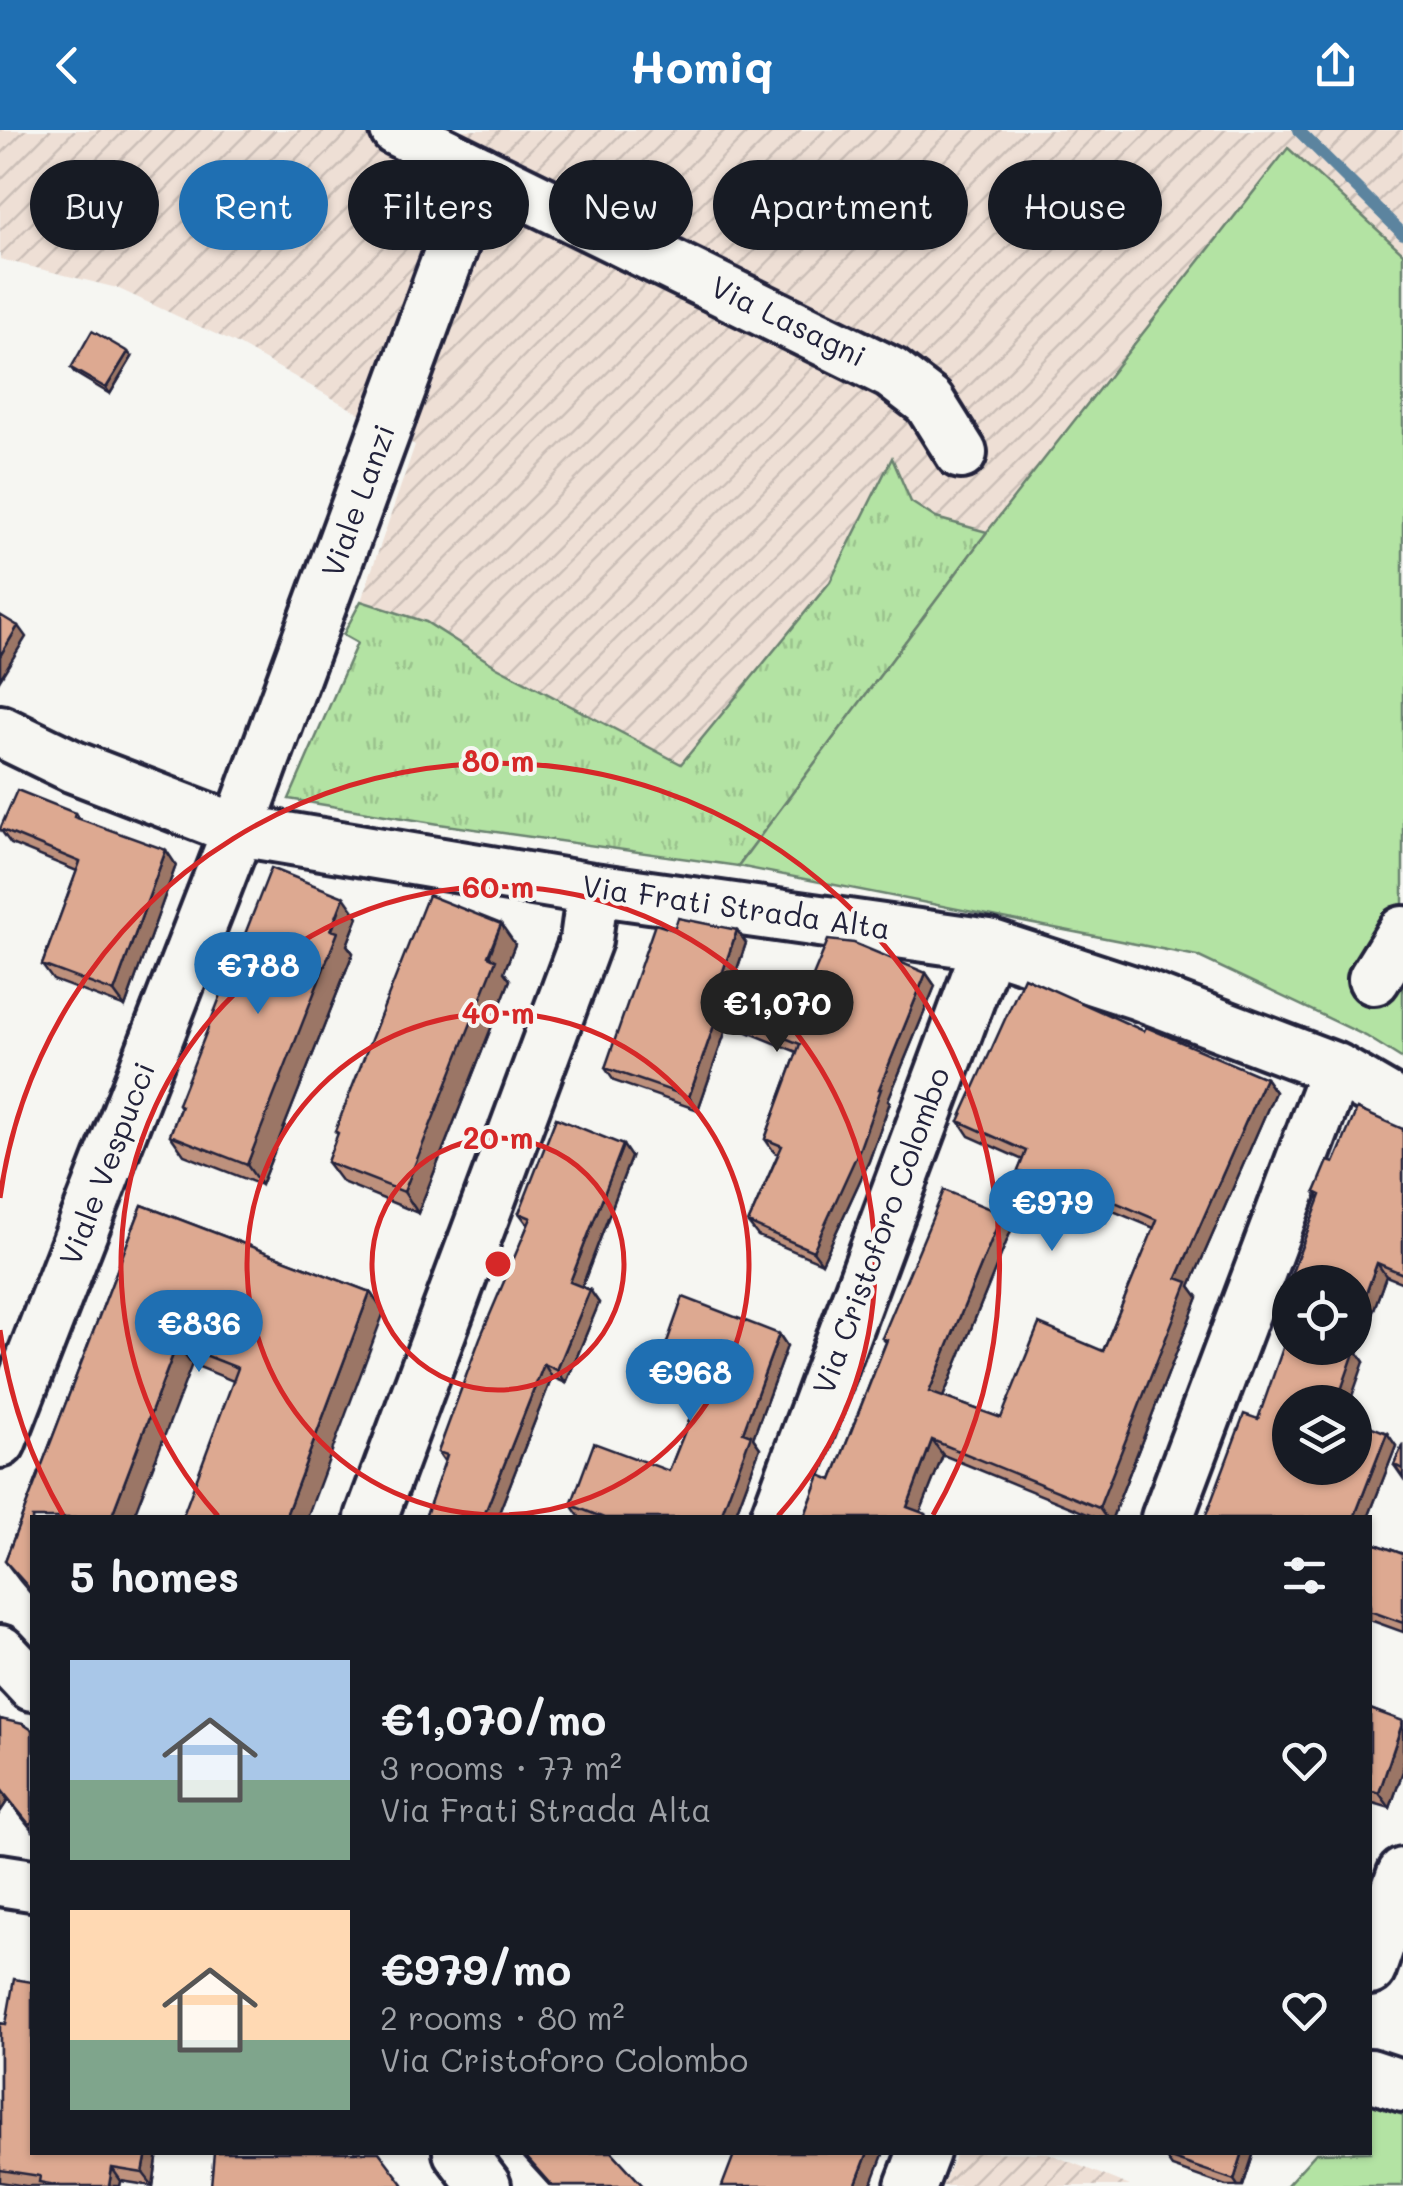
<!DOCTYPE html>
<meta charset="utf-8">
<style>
:root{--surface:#171b24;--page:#242831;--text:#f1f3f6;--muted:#9ea1a6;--accent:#1f6fb2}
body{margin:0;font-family:Mali,sans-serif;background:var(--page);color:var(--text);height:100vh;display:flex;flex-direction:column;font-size:38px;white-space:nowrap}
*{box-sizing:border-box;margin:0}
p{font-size:32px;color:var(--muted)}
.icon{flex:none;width:55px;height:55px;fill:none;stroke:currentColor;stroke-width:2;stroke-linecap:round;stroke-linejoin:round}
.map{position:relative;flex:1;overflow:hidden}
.details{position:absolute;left:30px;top:1385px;width:1342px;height:640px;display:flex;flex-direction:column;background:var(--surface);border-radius:0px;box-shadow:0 2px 8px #0004}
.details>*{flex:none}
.banner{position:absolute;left:30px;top:30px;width:1345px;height:90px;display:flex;gap:20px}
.controls{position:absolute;left:1272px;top:1135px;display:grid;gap:20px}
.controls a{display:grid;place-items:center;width:100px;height:100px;border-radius:50%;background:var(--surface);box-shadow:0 2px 8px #0004;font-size:50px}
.price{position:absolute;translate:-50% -85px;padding:0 22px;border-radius:35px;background:var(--accent);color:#fff;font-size:32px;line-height:65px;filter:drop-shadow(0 2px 5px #0008)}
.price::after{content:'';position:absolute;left:50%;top:60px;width:30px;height:22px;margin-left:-15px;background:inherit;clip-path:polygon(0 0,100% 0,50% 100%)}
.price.current{background:#222;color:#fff}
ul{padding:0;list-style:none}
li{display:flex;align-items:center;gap:30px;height:250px;padding:0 40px}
li span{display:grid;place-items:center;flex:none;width:280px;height:200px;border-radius:0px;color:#555}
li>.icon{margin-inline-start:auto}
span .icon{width:120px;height:120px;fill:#fffc;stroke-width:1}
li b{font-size:42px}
h2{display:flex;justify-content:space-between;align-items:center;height:120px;padding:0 40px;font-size:42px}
.tag{padding:0 35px;border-radius:45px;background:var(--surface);box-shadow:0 2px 8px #0004;font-size:35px;line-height:90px}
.tag.current{background:var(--accent);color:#fff}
header{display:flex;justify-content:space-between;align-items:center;height:130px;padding:0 40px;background:var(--accent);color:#fff;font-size:45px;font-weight:800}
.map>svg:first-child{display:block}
</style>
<header><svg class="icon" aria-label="back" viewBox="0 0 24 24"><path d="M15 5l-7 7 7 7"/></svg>Homiq<svg class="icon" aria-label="share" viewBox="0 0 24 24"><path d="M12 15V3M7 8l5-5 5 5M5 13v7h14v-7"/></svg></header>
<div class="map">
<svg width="1403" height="2056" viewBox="0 0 1403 2056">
<defs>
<pattern id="industrial-furrows" width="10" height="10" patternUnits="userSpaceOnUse" patternTransform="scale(2.5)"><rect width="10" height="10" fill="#eedfd5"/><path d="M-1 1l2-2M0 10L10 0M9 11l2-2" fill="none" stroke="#ccbfb8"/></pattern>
<pattern id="park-tufts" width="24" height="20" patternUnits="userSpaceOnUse" patternTransform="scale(2.5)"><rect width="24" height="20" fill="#b3e3a3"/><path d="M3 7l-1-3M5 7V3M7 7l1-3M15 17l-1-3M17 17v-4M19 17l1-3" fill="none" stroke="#9ac28d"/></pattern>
</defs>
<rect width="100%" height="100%" fill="#f6f6f2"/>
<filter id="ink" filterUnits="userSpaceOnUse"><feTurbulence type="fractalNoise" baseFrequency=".01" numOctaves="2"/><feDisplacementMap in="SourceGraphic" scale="20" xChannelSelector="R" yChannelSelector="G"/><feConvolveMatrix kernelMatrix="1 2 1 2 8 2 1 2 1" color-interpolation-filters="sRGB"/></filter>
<g filter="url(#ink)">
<path fill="url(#industrial-furrows)" d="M0,0h1403v123l-115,-104 -301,383 -249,334 -299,-42 -150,-25 68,-156 -14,-8 18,-34 54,-156 -178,-101 -120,-56 -117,-29z
M957,2022l91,1 82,33h-188z"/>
<path fill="url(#park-tufts)" stroke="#6a826f" stroke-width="2.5" d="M892,328l19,44 25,16 51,14 -249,334 -299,-42 -150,-25 68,-156 -14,-8 18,-34 65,21 71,45 184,97 149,-182z"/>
<path fill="#b3e3a3" stroke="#6a826f" stroke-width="2.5" d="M1288,18l115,105v806l-37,-23 -169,-80 -459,-90 249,-334z
M1370,1973l33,12v71h-117l30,-33 54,-1z"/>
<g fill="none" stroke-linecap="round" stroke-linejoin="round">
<path stroke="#5b849f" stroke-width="12" d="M1298,0l105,104"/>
<g stroke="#22223b" stroke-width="58">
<path id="minor" d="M396,0l495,243 38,29 32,51
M0,601l74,36 164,63 355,59 396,56 147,48 200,76 67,39
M1374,849l29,-47
M0,1312l238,-612 242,-659
M371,1388l215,-578 7,-51
M776,1388l213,-573
M1167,1388l169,-449
M0,1521l32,34
M0,1750l32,5
M1370,1839l33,-95
M1370,1945l33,11
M459,2022l26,34
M911,2056l13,-34"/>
</g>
<use href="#minor" stroke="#f6f6f2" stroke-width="50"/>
</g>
<path fill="#be917d" stroke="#22223b" stroke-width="2.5" d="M132,227l-22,37 -35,-21 -4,-5z
M75,683l4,6 97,46 -51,142 -72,-27 -11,-15 35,-94 -66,-27 -11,-15z
M358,787l-11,28 6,8 -92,232 -77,-30 -14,-20 10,-27 -2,-4z
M674,800h63l9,13 -13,39 66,28 127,-37 9,13 -47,114 2,2 -21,59 -47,102 -64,-27 -10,-13 30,-69 -4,-2 -9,-13 32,-87 -69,-28 -30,86 -84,-29 -9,-13z
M515,814l-11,28 6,8 -92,233 -76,-31 -15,-20 11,-27 -3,-4z
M1144,901l121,47 10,14 -85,194 8,11 -86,221h-15l-154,-63 -23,57 6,2 2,4h-124l28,-38 54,-138 -4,-4 120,-124 10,14 -69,169 58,21 102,-67 51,-123 -43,-18 -5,11 -78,-36 -10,-14 5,-11 -54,-24 -10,-15z
M1403,999v154l-17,-7 -28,77 6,9 -74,40 97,31 9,13 -28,72h-163l53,-99 97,-137h-65v8l-3,-4 33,-87 -5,-7 19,-29z
M631,1027l-49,130 8,3 9,13 -33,80 -14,-6 -55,141h-72l20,-56 -7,-10 90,-227 -9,-12z
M142,1075l228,87 14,20 -151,69 -41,-17 -160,154v77l-12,-14 -15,-20z
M779,1204l8,12 -34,92 7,10 -26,70h-154l-9,-13 98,-34 29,-73 -33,-13 -9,-12z
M1403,1314v34l-9,-13z
M1370,1412l33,12v78l-33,-12z
M1370,1579l33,13v49l-13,37 -20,-6z
M0,1589l32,11v100l-24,-30 -8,12z
M0,1893l32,129h126l-5,34 -32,-5 -1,5h-94l-26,-4z
M519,2022h93l31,34h-93z
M1254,2022l-11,34h-17l-54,-19 -8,-11z"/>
<path fill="#9b7666" stroke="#22223b" stroke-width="2.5" d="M128,222l4,5 -22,37 -4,-6z
M18,496l8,11 -26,42v-23z
M166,720l10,15 -51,142 -11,-15z
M344,767l14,20 -11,28 6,8 -92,232 -14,-20z
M501,794l14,20 -11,28 6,8 -92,233 -14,-21z
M737,800l9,13 -16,47 -9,-13z
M926,843l9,13 -47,114 2,2 -21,59 -47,102 -9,-12z
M719,881l9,13 -30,86 -9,-13z
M1265,948l10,14 -85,194 8,11 -86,221h-6l-7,-10 78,-230z
M623,1015l8,12 -52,137 -9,-12z
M1101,1066l10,14 -5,11 -10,-15z
M1002,1084l10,14 -73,179 -10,-15z
M1377,1133l9,13 -28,77 6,9 -14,40h-13l10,-54h8v-24z
M590,1160l9,13 -33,80 -9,-13z
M370,1162l14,20 -77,206h-22z
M779,1204l8,12 -34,92 7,10 -26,70h-14l23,-86z
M177,1214l15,20 -59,154h-19l-2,-3z
M544,1234l8,13 -55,141h-14z
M1387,1303l9,13 -28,72h-14z
M932,1310l11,15 -25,63 -11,-11z
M1403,1592v49l-13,37 -11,-15z
M0,1659l8,11 -8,12z
M147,2022h11l-5,34 -10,-13z
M868,2022h16l-13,34h-16z
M1243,2022h11l-11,34h-5l-4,-6z
M112,2038l9,13 -1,5h-11z"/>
<path fill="#dda991" stroke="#22223b" stroke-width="2.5" d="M92,201l36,21 -22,36 -35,-20z
M0,485l18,11 -18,30z
M17,660l58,23 -1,4 92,33 -52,142 -72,-27 38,-103 -80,-33z
M271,738l73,29 -13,33 7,2 -91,233 -77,-30 11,-29 -3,-2z
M428,765l73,29 -13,32 8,4 -92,232 -77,-30 11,-29 -3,-2z
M678,788l59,12 -16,47 78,33 29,-70 26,3 72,30 -47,116h2l-21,59 -47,103 -65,-28 34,-77 -17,-7 35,-95 -81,-33 -30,86 -84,-29 50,-144 19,6z
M1024,847l120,54 2,-4 119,51 -88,200 11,4 -89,226 -167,-68 -25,67 19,7 -1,4h-121l16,-43 12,5 55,-140 -5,-2 62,-148 58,24 -73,178 72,26 38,-94 64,27 54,-131 -56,-24 -5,10 -78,-35 8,-20 -67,-30z
M1357,979l46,20v145l-26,-11 -22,61v-42h-65v5l-3,-1 34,-91 -6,-3 13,-31 6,2z
M556,988l67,27 -53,137 20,8 -33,80 -13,-6 -61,154h-58l22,-63 -9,-3 42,-114 51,-120 -12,-5z
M142,1075l228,87 -85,226h-103l56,-150 -61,-24 -65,171 8,3h-88v73l-27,-30z
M683,1167l96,37 -36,98 8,3 -31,83h-116l-33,-13 23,-62 75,28 32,-80 -45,-18z
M1290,1198v20h59l6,2 -18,52h-47v66h65v-48l32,13 -33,85h-149l39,-104 14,5z
M1403,1314v25l-9,-4z
M1370,1412l33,12v69l-33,-12z
M1370,1579l33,12 -24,72 -9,-3z
M0,1589l23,5 9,6v92l-3,2 -29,-36z
M14,1849l18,3v170h115l-4,21 -31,-5 -3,18h-48l-22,-4 1,-6 -40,-6v-147l6,1z
M214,2022h165l24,32 -2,2h-190z
M522,2022h90l31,34h-91z
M735,2022h133l-13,34h-133z
M1165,2022h78l-9,28 -70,-24z"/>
</g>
<g fill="none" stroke="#d62828" stroke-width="5">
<circle cx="498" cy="1134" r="126"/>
<circle cx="498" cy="1134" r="251"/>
<path d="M218 1386A377 377 0 1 1 778 1386"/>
<path d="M63 1385A502 502 0 0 1 0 1200M0 1068A502 502 0 1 1 933 1385"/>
</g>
<g text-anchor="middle" stroke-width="8" stroke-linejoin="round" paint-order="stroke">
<g font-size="30" fill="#22223b" stroke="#f6f6f2">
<text transform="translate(788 192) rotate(26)" y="10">Via Lasagni</text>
<text transform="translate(359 371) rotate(-70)" y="10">Viale Lanzi</text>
<text transform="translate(736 778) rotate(8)" y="10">Via Frati Strada Alta</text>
<text transform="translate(108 1034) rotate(-69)" y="10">Viale Vespucci</text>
<text transform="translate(882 1101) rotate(-70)" y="10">Via Cristoforo Colombo</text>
</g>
</g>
<circle cx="498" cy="1134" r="15" fill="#d62828" stroke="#f6f6f2" stroke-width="5"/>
<g font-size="30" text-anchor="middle" font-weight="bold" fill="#d62828" stroke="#f6f6f2" stroke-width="8" stroke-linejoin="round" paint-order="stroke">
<text x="498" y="642">80 m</text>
<text x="498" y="768">60 m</text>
<text x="498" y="894">40 m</text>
<text x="498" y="1019">20 m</text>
</g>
</svg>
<div class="controls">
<a><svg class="icon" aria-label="locate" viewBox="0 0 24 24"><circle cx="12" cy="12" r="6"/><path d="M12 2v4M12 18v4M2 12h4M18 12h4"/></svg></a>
<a><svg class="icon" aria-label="layers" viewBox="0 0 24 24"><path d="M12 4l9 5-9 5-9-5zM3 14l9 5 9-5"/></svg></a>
</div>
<b class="price" style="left:258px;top:887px">€788</b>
<b class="price current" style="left:777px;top:925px">€1,070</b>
<b class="price" style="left:1052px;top:1124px">€979</b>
<b class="price" style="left:199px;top:1245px">€836</b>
<b class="price" style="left:690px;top:1294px">€968</b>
<div class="banner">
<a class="tag">Buy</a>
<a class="tag current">Rent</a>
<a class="tag">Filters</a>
<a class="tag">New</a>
<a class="tag">Apartment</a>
<a class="tag">House</a>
</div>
<section class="details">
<h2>5 homes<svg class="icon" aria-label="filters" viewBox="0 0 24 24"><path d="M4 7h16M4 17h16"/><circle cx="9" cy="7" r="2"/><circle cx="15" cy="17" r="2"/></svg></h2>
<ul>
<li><span style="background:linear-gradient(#a9c7e8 60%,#7fa58c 0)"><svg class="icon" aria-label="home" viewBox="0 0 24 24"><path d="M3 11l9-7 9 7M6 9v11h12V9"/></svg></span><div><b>€1,070/mo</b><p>3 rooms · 77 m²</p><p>Via Frati Strada Alta</p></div><svg class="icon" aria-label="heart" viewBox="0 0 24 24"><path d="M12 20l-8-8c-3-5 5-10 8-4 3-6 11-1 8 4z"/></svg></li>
<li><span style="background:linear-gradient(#ffd9b3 65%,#7fa58c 0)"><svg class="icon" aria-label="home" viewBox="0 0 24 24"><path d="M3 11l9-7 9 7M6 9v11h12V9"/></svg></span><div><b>€979/mo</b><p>2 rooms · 80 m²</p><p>Via Cristoforo Colombo</p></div><svg class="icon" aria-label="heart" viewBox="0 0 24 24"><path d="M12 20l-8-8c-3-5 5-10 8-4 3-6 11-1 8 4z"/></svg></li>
</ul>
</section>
</div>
